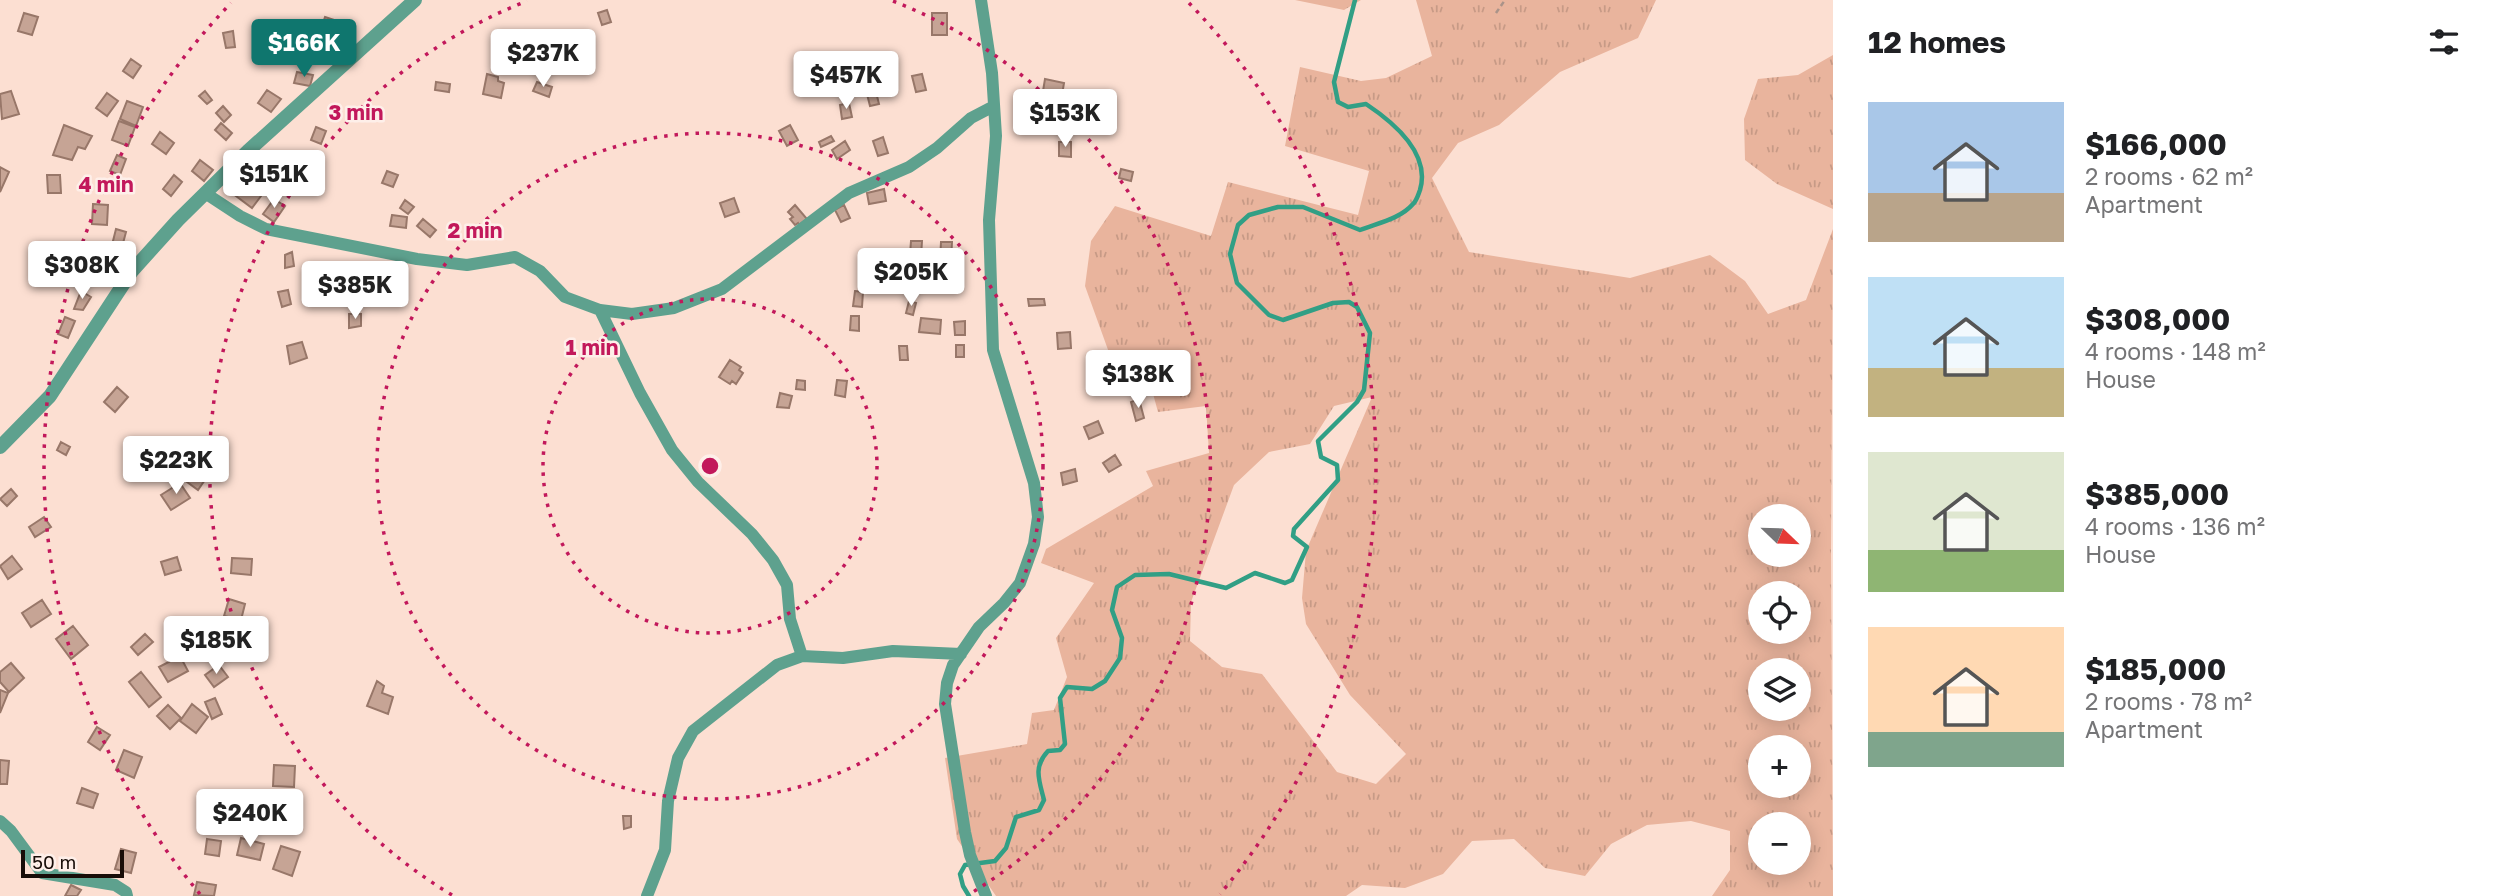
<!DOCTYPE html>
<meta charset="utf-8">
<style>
:root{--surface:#fff;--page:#f2f2f2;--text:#202124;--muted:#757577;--accent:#0f766e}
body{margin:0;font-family:"Golos Text",sans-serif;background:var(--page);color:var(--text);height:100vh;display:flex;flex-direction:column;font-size:26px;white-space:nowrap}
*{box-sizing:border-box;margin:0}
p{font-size:23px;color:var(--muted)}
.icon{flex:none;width:38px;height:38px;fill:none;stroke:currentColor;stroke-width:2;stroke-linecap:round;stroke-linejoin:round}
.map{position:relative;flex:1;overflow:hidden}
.side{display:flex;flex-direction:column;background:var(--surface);width:665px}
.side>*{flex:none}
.needle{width:46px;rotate:113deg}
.controls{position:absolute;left:1748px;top:504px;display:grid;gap:14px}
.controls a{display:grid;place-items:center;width:63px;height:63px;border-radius:50%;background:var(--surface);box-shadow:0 4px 18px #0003;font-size:35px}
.scale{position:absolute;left:21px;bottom:18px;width:103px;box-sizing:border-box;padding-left:7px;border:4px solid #180d08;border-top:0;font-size:19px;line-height:24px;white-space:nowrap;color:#180d08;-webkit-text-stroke:5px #feefe9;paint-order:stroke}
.price{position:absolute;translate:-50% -60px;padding:0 16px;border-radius:7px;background:#fff;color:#222;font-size:23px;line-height:46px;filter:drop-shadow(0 2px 4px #0008)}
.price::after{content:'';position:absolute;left:50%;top:42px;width:21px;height:16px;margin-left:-10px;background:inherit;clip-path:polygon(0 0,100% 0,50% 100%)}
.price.active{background:var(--accent);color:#fff}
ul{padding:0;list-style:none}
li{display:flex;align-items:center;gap:21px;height:175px;padding:0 35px}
li span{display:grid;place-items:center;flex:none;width:196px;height:140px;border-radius:0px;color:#555}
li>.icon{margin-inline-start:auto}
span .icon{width:84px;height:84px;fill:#fffc;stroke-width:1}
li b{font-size:30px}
h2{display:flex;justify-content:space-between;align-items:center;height:84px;padding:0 35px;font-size:30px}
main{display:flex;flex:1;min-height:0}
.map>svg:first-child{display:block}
</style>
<main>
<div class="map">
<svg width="1833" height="896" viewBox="0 0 1833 896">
<defs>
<pattern id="grass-tufts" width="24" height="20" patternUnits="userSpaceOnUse" patternTransform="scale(1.75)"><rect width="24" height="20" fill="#e9b49d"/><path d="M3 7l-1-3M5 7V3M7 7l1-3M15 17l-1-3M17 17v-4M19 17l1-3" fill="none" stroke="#c79a86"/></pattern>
</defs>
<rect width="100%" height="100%" fill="#fcdfd2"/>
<path fill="url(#grass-tufts)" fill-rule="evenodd" d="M1295,0h66l-17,10z
M1416,0h240l-18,38 -78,34 -61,53 -41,18 -26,35 37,74 161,26 80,-23 35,26 23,33 38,-14 27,-71 -2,323 2,344h-121l18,-26v-39l-39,-10 -44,4 -36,19 -26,32 -40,-8 -31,-29 -42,2 -29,33 -38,14 -43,-3 -16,11h-350l-39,-57 -12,-81 82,-14 5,-31 22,-3 13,-33 -11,-39 38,-55 -53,-20 5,-14 107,-63 -7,-15 63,-18 -3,-47 -48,6 -12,-44 -30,4 -31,-86 6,-45 24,-35 96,30 17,-54 130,33 11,-44 -84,-25 15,-79 61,14 25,-3 46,-22zM1372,397l-66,154 -4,47 4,26 44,71 56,59 -30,30 -39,-12 -75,-98 -40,-7 -32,-26 1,-39 43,-117 35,-33 41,-8 24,-38zM1760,516h39v39h-39zM1760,593h39v39h-39zM1760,670h39v39h-39zM1760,747h39v39h-39zM1760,824h39v39h-39z
M1833,55v154l-56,-25 -32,-24 -1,-41 14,-40 40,-4z"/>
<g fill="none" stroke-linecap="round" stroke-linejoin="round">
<path stroke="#319f85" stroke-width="4.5" d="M969,896l-6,-10 -3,-12 5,-9 30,-4 11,-13 10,-31 23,-7 5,-10c-5,-20 -11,-33 4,-49l12,-1 5,-6 -5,-46 7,-11 25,2 13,-8 15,-23 2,-20 -10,-28 5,-23 18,-12 34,-1 57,14 29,-15 30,10 7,-3 15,-33 -14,-11 1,-7 44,-49 -1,-15 -16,-8 -3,-16 39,-39 7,-12 6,-57 -13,-26 -8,-5 -16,1 -50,17 -14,-5 -32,-32 -7,-29 8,-29 11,-10 29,-8h25l57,23c18,-7 40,-11 53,-26 4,-4 5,-9 7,-14 11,-37 -27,-68 -54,-86l-18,3 -10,-5 -4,-20 21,-82"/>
</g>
<path fill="#c6a495" stroke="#987769" stroke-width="2" d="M607,10l4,12 -9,3 -4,-12z
M24,13l14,4 -6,18 -14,-4z
M932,13h15v22h-15z
M325,17l15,5 -3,9 -15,-5z
M233,31l2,16 -9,1 -3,-15z
M273,42l17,2 -1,7 -17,-2z
M131,59l10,7 -8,12 -10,-7z
M297,72l16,3 -3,11 -16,-3z
M487,74l11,3v4l6,2 -3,15 -18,-4z
M922,74l4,16 -10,2 -4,-16z
M1045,79l19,4 -2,12 -19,-4z
M436,82l14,2 -1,8 -14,-2z
M537,82l15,5 -3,10 -16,-6z
M267,90l14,9 -10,13 -13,-9z
M11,91l8,23 -17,5 -2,-25z
M205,91l7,9 -5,4 -8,-8z
M876,92l3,12 -9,2 -3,-12z
M107,93l11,8 -11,15 -11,-8z
M1019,98l16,4 -2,9 -17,-4z
M127,101l16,6 -7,19 -16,-7z
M849,103l3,14 -10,2 -2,-14z
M223,106l8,9 -7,7 -8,-9z
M1087,108l14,1 -1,11 -14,-1z
M119,121l16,6 -7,19 -16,-6z
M221,123l11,10 -6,7 -11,-10z
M64,125l28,11 -7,13 -7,-2 -6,13 -19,-5z
M790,125l8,15 -11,6 -8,-15z
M316,127l10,4 -5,13 -10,-4z
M160,132l14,11 -8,11 -14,-10z
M831,136l3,5 -13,6 -2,-5z
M883,137l5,16 -10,3 -5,-15z
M845,141l5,9 -13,9 -5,-9z
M1059,142h12v15l-12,-1z
M117,155l9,4 -6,16 -10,-4z
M200,160l13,10 -9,11 -12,-10z
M0,167l9,5 -9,20z
M1121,169l12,3 -2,9 -12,-3z
M387,171l11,4 -5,12 -11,-4z
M47,175h13l1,18h-13z
M174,175l8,7 -11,14 -8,-7z
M240,181l21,15 -9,12 -20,-15z
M884,189l2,12 -17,3 -2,-11z
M734,198l5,14 -14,5 -5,-14z
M274,199l11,7 -11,16 -11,-8z
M405,200l9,7 -6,7 -8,-6z
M93,204l15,1 -1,20 -15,-1z
M795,205l12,14 -8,6 -1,-2 -3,2 -5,-6 3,-2 -5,-5z
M844,205l6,13 -9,4 -6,-12z
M392,215l15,2 -1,11 -16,-2z
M423,219l13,11 -6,7 -13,-11z
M116,229l10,3 -4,15 -10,-2z
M911,241h11l-1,16 -11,-2z
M941,242h11l-1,19h-11z
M292,252l2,14 -9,2v-13z
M107,268l11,4 -5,14 -11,-4z
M288,290l3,14 -9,3 -4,-15z
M81,291l10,6 -8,13 -9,-1z
M855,291l8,1 -1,15 -9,-1z
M1028,299h16l1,6 -16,1z
M909,301l7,2 -3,12 -7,-2z
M349,314h12v12l-12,2z
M851,316h8v15l-9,-1z
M65,317l10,4 -7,17 -10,-4z
M921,318l20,2 -1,14 -21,-2z
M965,321v14h-10l-1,-13z
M1070,332l1,16 -13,1 -1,-16z
M302,342l5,16 -17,6 -3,-18z
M956,345h8v12h-8z
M899,346h8l1,14h-8z
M730,360l11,7 -2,3 4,3 -7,11 -4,-3 -2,3 -11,-7z
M797,380l8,1v9l-9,-1z
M837,380l10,1 -2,16 -10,-2z
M117,387l11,10 -13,15 -11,-10z
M780,393l12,3 -3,12 -12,-1z
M1139,399l5,19 -8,3 -5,-19z
M1098,421l5,12 -14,6 -5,-12z
M61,442l9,5 -4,8 -9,-5z
M1115,455l6,10 -12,7 -6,-9z
M199,458l14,10 -15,22 -15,-11z
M1075,469l2,12 -14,4 -2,-12z
M180,483l10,15 -19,12 -10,-15z
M11,489l6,7 -10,10 -7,-7z
M44,517l7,10 -16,10 -6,-10z
M12,556l10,13 -14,10 -8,-13z
M177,557l4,13 -16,5 -4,-13z
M232,558l20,1 -1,16 -20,-2z
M229,599l16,5 -4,16 -17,-4z
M42,600l9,14 -20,13 -9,-14z
M73,626l15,19 -17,14 -15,-20z
M145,634l8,8 -15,13 -7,-8z
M180,656l8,15 -20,11 -9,-15z
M11,663l13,15 -15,14 -9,-10v-10z
M219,665l9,12 -14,10 -9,-12z
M141,672l20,25 -12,10 -20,-25z
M377,681l7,5 -2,7 11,4 -5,17 -21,-8z
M0,690l8,3 -8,20z
M215,698l7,16 -10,5 -7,-17z
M192,704l16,13 -12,16 -16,-12z
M168,705l13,13 -11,11 -13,-13z
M97,727l13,8 -10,15 -12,-8z
M124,750l18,7 -8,21 -18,-8z
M0,760l9,1 -2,23h-7z
M274,765l21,1 -1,21 -21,-1z
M82,788l16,6 -5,14 -16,-5z
M623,816h8v11l-7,2z
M241,838l23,6 -4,16 -23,-5z
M207,839l14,2 -2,15 -14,-2z
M281,846l19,6 -8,24 -19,-7z
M121,849l15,4 -5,20 -16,-4z
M197,882l19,3 -2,11 -20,-1z
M71,885l10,5 -4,6h-12z"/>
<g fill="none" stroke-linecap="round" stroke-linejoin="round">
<path stroke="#aa9389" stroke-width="2.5" stroke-dasharray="5 3.5" stroke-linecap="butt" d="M1496,13l9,-13"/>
<path stroke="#5ea18e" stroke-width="12" d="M981,0l11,73 4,63 -7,84 4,130 41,133 4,34 -4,27 -14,39 -16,20 -25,24 -26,38 -6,18 -2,21 20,128 5,23 16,41
M205,193l35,23 26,13 151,30 50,6 48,-8 25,14 25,26 35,13 32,4 42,-6 48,-19 127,-96 60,-26 28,-19 34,-30 23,-12
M600,310l40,83 32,57 26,32 54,52 21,26 14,25 3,34 12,37
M0,821l11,10 31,42 73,12 11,7 1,4
M647,896l18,-46 3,-49 10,-43 15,-27 84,-66 25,-9 41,2 50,-7 68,3"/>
<path stroke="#5ea18e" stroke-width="14" d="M0,447l50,-51 82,-125 46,-51 70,-69 167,-151"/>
</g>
<g fill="none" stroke="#c2185b" stroke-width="3.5" stroke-dasharray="3.5 7">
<circle cx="710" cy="466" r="167"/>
<circle cx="710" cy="466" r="333"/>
<path d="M452 895A500 500 0 0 1 527 1M893 1A500 500 0 0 1 968 895"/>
<path d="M200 894A666 666 0 0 1 231 3M1189 3A666 666 0 0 1 1220 894"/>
</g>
<circle cx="710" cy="466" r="10" fill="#c2185b" stroke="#feefe9" stroke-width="3.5"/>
<g font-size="21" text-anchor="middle" font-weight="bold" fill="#c2185b" stroke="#feefe9" stroke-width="5" stroke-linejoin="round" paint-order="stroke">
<text x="356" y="120">3 min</text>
<text x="106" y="192">4 min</text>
<text x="475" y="238">2 min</text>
<text x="592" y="355">1 min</text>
</g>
</svg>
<div class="controls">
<a><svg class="needle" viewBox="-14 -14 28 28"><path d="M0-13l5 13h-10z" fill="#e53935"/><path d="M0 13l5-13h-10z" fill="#757577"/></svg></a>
<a><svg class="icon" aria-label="locate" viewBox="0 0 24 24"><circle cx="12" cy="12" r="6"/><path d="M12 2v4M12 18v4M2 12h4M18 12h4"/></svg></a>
<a><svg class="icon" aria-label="layers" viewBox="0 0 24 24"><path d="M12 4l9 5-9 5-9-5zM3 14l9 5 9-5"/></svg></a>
<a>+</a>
<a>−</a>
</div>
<div class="scale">50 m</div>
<b class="price active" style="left:304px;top:79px">$166K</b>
<b class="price" style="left:543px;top:89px">$237K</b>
<b class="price" style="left:846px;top:111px">$457K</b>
<b class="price" style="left:1065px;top:149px">$153K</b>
<b class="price" style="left:274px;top:210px">$151K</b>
<b class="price" style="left:82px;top:301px">$308K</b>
<b class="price" style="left:911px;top:308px">$205K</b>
<b class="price" style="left:355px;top:321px">$385K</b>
<b class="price" style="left:1138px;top:410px">$138K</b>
<b class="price" style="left:176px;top:496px">$223K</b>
<b class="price" style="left:216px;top:676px">$185K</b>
<b class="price" style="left:250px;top:849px">$240K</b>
</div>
<section class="side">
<h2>12 homes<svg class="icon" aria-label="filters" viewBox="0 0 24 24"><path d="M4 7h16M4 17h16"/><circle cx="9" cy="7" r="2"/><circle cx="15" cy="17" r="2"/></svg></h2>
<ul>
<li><span style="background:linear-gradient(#a9c7e8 65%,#b9a48a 0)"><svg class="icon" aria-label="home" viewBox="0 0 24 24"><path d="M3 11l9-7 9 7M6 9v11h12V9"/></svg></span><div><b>$166,000</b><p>2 rooms · 62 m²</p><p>Apartment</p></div></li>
<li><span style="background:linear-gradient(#bfe0f5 65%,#c2b280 0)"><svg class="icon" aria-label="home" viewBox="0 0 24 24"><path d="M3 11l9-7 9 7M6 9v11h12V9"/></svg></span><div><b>$308,000</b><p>4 rooms · 148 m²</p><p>House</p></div></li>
<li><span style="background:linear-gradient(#dfe7d0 70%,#8fb573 0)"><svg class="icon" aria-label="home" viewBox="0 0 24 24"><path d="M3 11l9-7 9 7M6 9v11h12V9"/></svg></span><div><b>$385,000</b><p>4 rooms · 136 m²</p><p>House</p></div></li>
<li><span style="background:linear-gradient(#ffd9b3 75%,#7fa58c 0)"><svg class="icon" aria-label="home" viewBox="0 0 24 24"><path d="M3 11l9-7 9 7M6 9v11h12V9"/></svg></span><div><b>$185,000</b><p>2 rooms · 78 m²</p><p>Apartment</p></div></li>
</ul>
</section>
</main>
